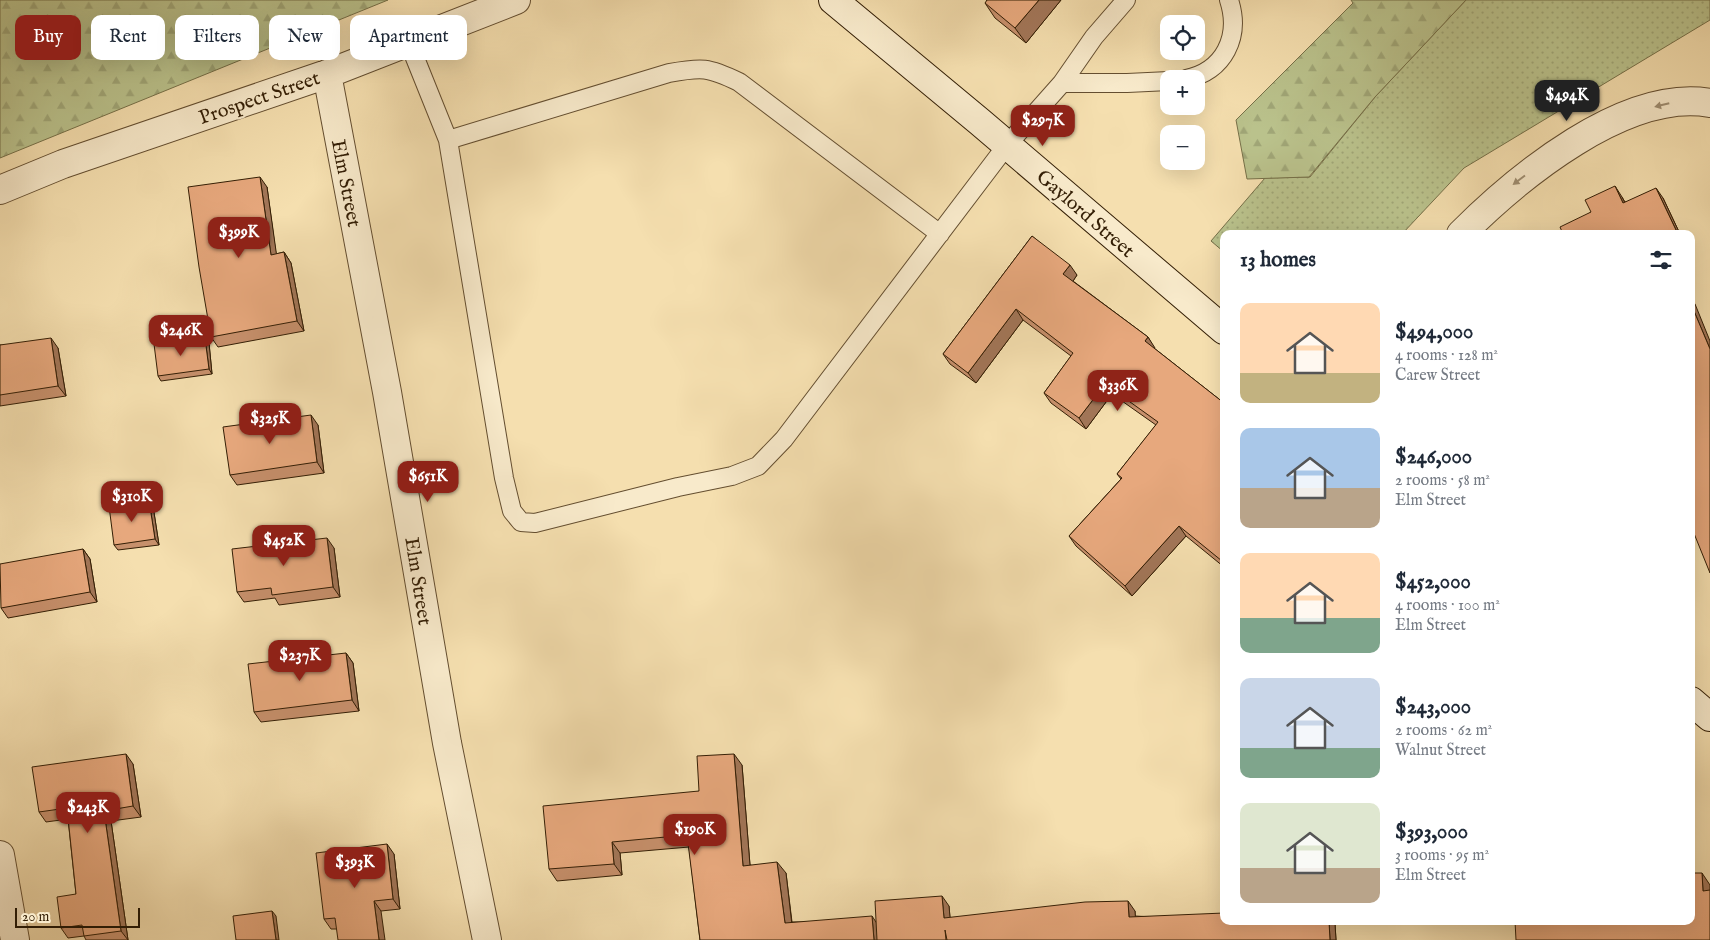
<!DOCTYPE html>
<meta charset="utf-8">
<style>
:root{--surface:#fff;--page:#f6f6f7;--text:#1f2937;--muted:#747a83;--accent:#8f2418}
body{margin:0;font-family:"IM FELL English",serif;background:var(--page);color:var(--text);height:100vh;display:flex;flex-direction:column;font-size:19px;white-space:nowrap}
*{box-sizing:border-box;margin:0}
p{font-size:16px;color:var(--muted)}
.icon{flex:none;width:28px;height:28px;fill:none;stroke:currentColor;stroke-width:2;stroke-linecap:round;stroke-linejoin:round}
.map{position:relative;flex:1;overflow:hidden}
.panel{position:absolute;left:1220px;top:230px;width:475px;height:695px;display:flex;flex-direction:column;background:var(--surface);border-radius:10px;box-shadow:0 5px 20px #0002}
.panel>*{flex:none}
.top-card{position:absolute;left:15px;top:15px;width:475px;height:45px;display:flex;gap:10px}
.fabs{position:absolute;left:1160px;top:15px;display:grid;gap:10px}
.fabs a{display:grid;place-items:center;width:45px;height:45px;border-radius:10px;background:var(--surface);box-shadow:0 5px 20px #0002;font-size:25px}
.scale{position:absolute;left:15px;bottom:12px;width:125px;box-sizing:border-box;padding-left:5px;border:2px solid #331e05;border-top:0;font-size:14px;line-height:18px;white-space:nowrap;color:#331e05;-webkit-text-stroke:4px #f8eacb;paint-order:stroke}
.price{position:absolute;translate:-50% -42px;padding:0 11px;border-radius:10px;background:var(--accent);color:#fff;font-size:16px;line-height:32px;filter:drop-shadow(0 1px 2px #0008)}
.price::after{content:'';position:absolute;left:50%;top:30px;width:15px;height:11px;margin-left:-8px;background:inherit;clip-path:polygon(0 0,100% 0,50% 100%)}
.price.active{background:#222;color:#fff}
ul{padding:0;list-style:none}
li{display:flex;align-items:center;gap:15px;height:125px;padding:0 20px}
li span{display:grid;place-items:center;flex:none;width:140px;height:100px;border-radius:10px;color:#555}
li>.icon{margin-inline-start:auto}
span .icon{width:60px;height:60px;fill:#fffc;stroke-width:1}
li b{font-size:21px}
h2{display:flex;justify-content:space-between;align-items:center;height:60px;padding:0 20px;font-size:21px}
.chip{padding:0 18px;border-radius:10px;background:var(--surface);box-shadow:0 5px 20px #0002;font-size:18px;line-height:45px}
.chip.active{background:var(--accent);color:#fff}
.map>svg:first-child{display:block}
</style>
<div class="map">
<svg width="1710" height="940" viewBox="0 0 1710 940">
<defs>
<pattern id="grass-dots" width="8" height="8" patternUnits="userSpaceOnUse" patternTransform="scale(1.25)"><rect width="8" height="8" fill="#bac28c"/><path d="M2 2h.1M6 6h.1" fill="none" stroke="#a0a677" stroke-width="1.8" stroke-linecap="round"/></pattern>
<pattern id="forest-firs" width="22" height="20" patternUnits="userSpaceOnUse" patternTransform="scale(1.25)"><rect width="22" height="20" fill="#bac28c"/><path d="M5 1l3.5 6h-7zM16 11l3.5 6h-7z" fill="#a0a677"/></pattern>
</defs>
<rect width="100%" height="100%" fill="#f5dfaf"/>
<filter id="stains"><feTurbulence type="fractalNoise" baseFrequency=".004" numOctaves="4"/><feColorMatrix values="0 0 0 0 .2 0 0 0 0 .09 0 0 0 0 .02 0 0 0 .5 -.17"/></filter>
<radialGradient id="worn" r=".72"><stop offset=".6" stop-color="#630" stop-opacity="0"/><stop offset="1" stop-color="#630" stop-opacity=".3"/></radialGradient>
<path fill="url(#grass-dots)" stroke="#767048" d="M1466,0h244v20l-246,148 -62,66h-178v18l-13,-11 54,-63 45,-1 65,-80z"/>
<path fill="url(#forest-firs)" stroke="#767048" d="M0,0h388l-388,158z
M1351,0h115l-91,97 -66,80 -62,2 -11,-59 117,-117z"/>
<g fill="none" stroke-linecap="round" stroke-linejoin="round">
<g stroke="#644e30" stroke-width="20">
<path id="lane" d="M409,43l39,97 56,338 8,33 9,11 14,1 143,-36 54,-11 26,-10 26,-27 223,-294 55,-62 32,-46 32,-37
M1186,79c38,-8 55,-42 43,-79
M1062,83h65l42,-2
M448,140l221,-67c33,-6 39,-6 70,9l201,152"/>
</g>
<g stroke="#644e30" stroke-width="30">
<path id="street" d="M327,74l60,318 60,351 40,197
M0,190l63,-26 264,-90 189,-74
M1461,234c56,-56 164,-146 249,-131
M0,855l15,85"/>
</g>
<g stroke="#331e05" stroke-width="30">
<path id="secondary" d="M833,0l147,122 244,208
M1691,701l19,16"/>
</g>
<use href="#lane" stroke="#f8eacb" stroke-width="18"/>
<use href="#street" stroke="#f8eacb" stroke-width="28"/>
<use href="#secondary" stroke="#f8eacb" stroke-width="28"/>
</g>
<path fill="#c7906c" stroke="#331e05" d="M986,0h75l-35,43 -31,-25 -10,-15 2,-2z
M267,187l9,67 8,-2 7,11 13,68 -86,16 -7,-10z
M1622,197l3,5 38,-4 17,36h-117l28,-22z
M1032,236l45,39 -4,6 75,56 6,11 70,55v164l-38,-31 -54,60 -56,-50 -7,-10 52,-57 -4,-5 39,-49 -44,-31 -26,35 -35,-26 -7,-10 27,-37 -48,-36 -47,63 -26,-19 -7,-10z
M209,343l3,31 -51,7 -3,-5z
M0,345l58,3 8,48 -66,10z
M318,425l6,48 -87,12 -7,-10z
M149,500l4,6 6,39 -41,5 -4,-5z
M334,548l6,49 -61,8 -4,-7 -31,4 -7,-10z
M83,549l7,10 7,43 -89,16 -7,-10z
M346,653l7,10 6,48 -98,11 -7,-10z
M133,764l8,53 -30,4 17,119h-42l-2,-4 -16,2 -7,-10 15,-34 -8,-75 -22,3 -7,-10z
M742,765l8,100 36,8 6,49h84l73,-16 1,12 185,-7v5l89,5h109l2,3 1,16h-636l-11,-93 -69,6 2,22 -65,6 -8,-12 150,-78z
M394,854l6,55 -19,2 -44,18h-6l-7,-10z"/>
<path fill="#a27658" stroke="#331e05" d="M1039,0h22l-35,43 -11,-15z
M260,177l7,10 11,78 -7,-10z
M1615,186l7,11 8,16 -7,-10z
M1656,188l7,10 17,36h-2l-2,-4z
M284,252l7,11 13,68 -7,-10z
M1070,265l7,10 -6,9 -8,-10z
M1691,299l4,5 15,37v8l-19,-45z
M1016,309l7,11 -47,63 -8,-10z
M1148,337l7,11 -3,3 -7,-10z
M51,338l7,10 8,48 -8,-10z
M205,338l4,5 3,31 -3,-5z
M1105,384l7,10 -26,35 -7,-11z
M311,415l7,10 6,48 -7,-11z
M149,500l4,6 6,39 -4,-6z
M1179,526l7,10 -54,60 -7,-10z
M327,538l7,10 6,49 -7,-10z
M83,549l7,10 7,43 -7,-10z
M346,653l7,10 6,48 -7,-11z
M126,754l7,10 8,53 -8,-11z
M734,754l8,11 9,113 -8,-12z
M104,811l7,10 17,119 -7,-9z
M612,842l8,11 2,22 -8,-11z
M387,844l7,10 6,55 -7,-10z
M777,862l9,11 7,61 -8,-11z
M1702,873l8,12v15l-7,-9z
M942,896l7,10 2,22 -7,-10z
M374,901l7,10 4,29h-6z
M1128,901l7,10 1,15 -7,-9z
M272,911l4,5 3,24h-3z
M872,916l8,12 1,12h-7z
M1329,921h4l2,3 1,16h-6z"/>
<path fill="#e7a87d" stroke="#331e05" d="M987,0h52l-24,28 -30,-25z
M260,177l11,78 13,-3 13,69 -86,16 -12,-70 -11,-80z
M1615,186l8,17 33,-15 20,42 -7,4h-106l-3,-7 31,-15 -6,-12z
M1032,236l38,29 -7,9 85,63 -3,4 79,62v156l-2,2 -43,-35 -54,60 -56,-50 53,-58 -5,-4 41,-52 -53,-38 -26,34 -35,-25 29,-40 -57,-44 -48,64 -25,-19z
M1691,304l19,45v224l-19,-47z
M51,338l7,48 -58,9v-50z
M205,338l4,31 -51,7 -4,-32z
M311,415l6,47 -87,13 -7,-48z
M149,500l6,39 -41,6 -5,-39z
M327,538l6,49 -61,8 -1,-7 -34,4 -5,-43z
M83,549l7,43 -89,16 -1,-44z
M346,653l6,47 -98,12 -6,-48z
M126,754l7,52 -29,5 17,120 -37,5 -2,-11 -21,3 -4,-31 19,-3 -9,-86 -28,4 -7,-45z
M734,754l9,112 34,-4 8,61 87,-7 2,24h-174l-13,-105 -75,7 2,22 -65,5 -6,-63 156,-15 -2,-35z
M387,844l6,55 -19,2 5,39h-41l-3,-22 -11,1 -8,-66z
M1691,873h11l1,18 7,-1v50h-194l-1,-19h176z
M942,896l2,22 141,-16 43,-1 1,16 95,-4v8h105l1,19h-383l-2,-10 1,10h-69l-2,-39z
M272,911l4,29h-40l-3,-24z"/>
<defs><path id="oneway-solid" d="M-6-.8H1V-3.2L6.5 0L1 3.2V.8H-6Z" transform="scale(1.25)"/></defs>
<g fill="#9f8e72">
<use href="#oneway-solid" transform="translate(1662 105) rotate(166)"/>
<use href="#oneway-solid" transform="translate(1519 180) rotate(143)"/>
</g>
<g text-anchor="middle" stroke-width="4.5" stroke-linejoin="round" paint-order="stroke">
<g font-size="20" fill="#331e05" stroke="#f8eacb">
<text transform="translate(259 97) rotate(-19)" y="7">Prospect Street</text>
<text transform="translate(347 183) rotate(79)" y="7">Elm Street</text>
<text transform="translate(1086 213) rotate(41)" y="7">Gaylord Street</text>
<text transform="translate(419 581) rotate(81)" y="7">Elm Street</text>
</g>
</g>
<rect width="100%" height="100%" filter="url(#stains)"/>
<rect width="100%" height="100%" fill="url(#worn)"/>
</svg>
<div class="fabs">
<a><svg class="icon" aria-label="locate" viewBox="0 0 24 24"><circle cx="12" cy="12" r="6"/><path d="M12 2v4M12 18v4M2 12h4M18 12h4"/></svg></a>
<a>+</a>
<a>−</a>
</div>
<div class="scale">20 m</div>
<b class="price active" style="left:1567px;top:122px">$494K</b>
<b class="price" style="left:1043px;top:147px">$297K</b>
<b class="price" style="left:239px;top:259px">$399K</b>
<b class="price" style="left:181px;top:357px">$246K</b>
<b class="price" style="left:1118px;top:412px">$336K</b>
<b class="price" style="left:270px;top:445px">$325K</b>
<b class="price" style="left:428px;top:503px">$651K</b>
<b class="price" style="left:132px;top:523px">$310K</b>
<b class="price" style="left:284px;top:567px">$452K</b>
<b class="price" style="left:300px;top:682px">$237K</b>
<b class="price" style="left:88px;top:834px">$243K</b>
<b class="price" style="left:695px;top:856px">$190K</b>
<b class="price" style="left:355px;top:889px">$393K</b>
<div class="top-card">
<a class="chip active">Buy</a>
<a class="chip">Rent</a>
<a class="chip">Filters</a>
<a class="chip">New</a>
<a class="chip">Apartment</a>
</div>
<section class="panel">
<h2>13 homes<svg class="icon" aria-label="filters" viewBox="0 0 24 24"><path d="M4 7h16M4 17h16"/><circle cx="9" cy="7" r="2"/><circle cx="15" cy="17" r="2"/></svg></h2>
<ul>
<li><span style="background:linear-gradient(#ffd9b3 70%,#c2b280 0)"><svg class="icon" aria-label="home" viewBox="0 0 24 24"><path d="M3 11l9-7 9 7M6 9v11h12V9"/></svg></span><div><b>$494,000</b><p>4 rooms · 128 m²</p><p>Carew Street</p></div></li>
<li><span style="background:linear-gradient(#a9c7e8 60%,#b9a48a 0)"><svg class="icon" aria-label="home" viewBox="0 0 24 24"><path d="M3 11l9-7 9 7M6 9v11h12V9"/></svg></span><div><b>$246,000</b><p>2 rooms · 58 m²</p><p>Elm Street</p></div></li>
<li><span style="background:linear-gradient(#ffd9b3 65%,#7fa58c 0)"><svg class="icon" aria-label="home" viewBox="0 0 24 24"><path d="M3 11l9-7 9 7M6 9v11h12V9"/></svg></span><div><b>$452,000</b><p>4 rooms · 100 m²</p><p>Elm Street</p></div></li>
<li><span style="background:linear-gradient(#c9d6e8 70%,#7fa58c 0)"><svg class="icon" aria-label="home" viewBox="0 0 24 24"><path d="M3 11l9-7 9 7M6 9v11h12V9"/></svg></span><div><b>$243,000</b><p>2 rooms · 62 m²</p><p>Walnut Street</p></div></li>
<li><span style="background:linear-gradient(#dfe7d0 65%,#b9a48a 0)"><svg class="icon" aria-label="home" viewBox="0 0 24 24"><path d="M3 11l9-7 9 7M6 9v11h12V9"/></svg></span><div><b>$393,000</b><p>3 rooms · 95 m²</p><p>Elm Street</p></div></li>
</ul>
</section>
</div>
